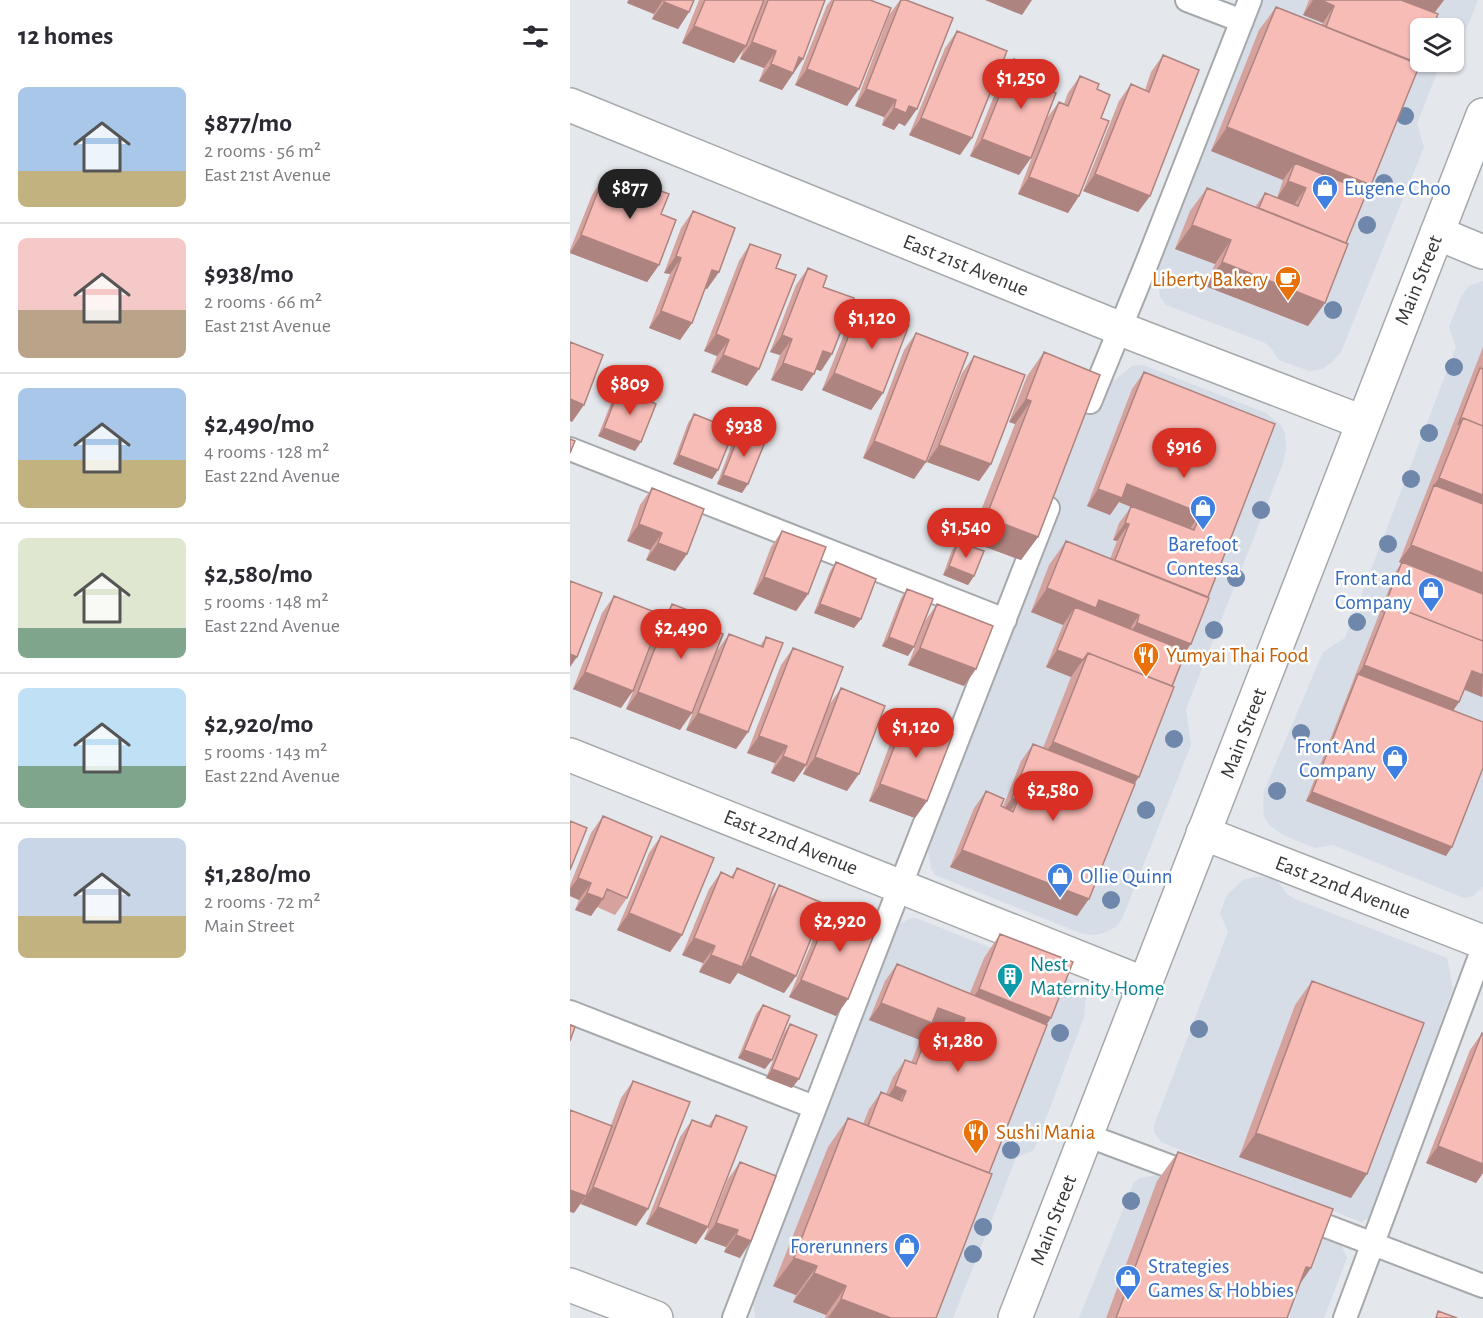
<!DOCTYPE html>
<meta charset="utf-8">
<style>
:root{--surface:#fff;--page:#f7f7f7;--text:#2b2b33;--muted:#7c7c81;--line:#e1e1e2;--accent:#d93025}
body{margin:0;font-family:"Alegreya Sans",sans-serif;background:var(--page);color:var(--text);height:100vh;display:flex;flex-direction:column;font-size:22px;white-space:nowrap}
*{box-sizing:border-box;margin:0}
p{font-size:20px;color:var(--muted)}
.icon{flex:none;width:33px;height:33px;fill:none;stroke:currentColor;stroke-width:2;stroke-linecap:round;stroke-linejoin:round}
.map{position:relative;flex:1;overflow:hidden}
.panel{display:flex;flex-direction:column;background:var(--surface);width:570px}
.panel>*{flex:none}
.fabs{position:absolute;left:840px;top:18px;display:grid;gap:12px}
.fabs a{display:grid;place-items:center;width:54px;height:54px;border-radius:9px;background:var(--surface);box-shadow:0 2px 4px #0004;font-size:30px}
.price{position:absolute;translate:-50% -51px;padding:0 14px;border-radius:21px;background:var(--accent);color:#fff;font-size:20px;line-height:39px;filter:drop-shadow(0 2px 3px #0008)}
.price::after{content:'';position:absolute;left:50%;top:36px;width:18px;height:14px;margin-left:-9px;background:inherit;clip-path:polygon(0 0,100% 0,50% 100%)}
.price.selected{background:#222;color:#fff}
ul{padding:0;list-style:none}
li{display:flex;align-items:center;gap:18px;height:150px;padding:0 18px}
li+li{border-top:2px solid var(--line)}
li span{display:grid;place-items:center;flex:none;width:168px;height:120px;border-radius:9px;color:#555}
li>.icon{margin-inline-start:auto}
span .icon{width:72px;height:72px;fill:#fffc;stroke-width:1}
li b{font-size:26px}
h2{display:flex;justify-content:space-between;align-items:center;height:72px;padding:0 18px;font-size:26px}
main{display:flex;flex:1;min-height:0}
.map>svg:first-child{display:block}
</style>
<main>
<section class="panel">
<h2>12 homes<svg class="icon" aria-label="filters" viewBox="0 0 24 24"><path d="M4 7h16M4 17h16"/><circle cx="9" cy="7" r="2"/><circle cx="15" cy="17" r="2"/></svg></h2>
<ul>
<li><span style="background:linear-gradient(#a9c7e8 70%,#c2b280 0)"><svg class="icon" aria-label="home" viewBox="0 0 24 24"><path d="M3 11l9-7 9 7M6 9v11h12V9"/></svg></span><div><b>$877/mo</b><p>2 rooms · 56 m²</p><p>East 21st Avenue</p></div></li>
<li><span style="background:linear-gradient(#f6c9c9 60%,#b9a48a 0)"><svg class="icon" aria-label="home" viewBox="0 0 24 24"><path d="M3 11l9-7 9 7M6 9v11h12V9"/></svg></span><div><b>$938/mo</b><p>2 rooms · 66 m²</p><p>East 21st Avenue</p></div></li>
<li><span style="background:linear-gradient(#a9c7e8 60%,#c2b280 0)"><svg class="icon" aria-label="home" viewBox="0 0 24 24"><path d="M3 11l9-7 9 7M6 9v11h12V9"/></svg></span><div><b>$2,490/mo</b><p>4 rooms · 128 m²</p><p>East 22nd Avenue</p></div></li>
<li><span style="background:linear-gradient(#dfe7d0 75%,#7fa58c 0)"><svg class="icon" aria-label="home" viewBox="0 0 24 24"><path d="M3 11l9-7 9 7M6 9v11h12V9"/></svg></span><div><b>$2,580/mo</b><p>5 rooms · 148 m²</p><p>East 22nd Avenue</p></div></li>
<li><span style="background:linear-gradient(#bfe0f5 65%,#7fa58c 0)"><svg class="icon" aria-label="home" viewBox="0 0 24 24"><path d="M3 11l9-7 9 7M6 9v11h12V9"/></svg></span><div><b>$2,920/mo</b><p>5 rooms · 143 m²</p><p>East 22nd Avenue</p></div></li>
<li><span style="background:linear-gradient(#c9d6e8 65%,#c2b280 0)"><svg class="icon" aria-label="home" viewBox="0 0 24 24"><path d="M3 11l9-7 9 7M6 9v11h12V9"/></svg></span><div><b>$1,280/mo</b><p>2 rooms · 72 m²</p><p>Main Street</p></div></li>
</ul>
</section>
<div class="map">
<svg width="913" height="1318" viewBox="0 0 913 1318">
<rect width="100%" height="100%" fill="#e4e7eb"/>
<path fill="#d6dde7" d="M680,0h228l-11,27 -13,9v-8h-34v34h21l-24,62 7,23 -83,205 -9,10 -10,7 -13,2 -30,-11 -8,-12 -6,-5 -99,-38 -6,-8 -3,-28 -11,-4z
M913,281v606l-10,9 -9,2 -131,-53 -18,3 -30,-12 -15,-10 -6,-9 -1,-14 1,-12 59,-139 22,-14 111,-291 -7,-20 12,-30 8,-11z
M573,365l123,48 15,12 4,9 1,16 -4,16 -96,243 5,36 -69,174 -6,8 -12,6 -9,2 -12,-1 -148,-59 -4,-7 -3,-16 -13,-4 185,-473 15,5 17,-14z
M685,877h12l9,3 12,15 7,4 152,59 6,30 -81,229 -11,5 -200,-80 -7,-10v-7l74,-193 -8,-19 7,-18 16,-15z
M317,918l15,5 8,-5h6l155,62 9,7 6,10 -2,20 -50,133 -18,8 -63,160h-198l-1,-12 -13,-5z
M594,1174l175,66 8,18 -23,60h-245l55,-136 6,-4z"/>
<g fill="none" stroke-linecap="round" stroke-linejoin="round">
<g stroke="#a6a9ac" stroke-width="26">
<path id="lane" d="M617,0l55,21
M520,402l56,-137 104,-265
M0,449l435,171
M0,1012l244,95
M516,1135l110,41
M730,1216l183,70
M164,1318l155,-403 159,-407
M775,1318l138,-370"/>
</g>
<g stroke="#a6a9ac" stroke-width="36">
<path id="street" d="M0,105l566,230 226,87
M867,233l46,19
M0,755l575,229
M633,833l280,109
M0,1285l86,33"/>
</g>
<g stroke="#a6a9ac" stroke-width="36">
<path id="secondary" d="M445,1318l468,-1203"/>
</g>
<use href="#lane" stroke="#fff" stroke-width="22"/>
<use href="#street" stroke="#fff" stroke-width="33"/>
<use href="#secondary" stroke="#fff" stroke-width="33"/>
</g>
<g fill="#6e87ab">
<circle cx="835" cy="116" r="9"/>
<circle cx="814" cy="183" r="9"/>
<circle cx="797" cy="225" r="9"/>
<circle cx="763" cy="310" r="9"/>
<circle cx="884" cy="367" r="9"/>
<circle cx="859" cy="433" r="9"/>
<circle cx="841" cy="479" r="9"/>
<circle cx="691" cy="510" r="9"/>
<circle cx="818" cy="544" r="9"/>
<circle cx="666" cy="578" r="9"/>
<circle cx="787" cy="622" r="9"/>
<circle cx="644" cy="630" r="9"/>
<circle cx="731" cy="733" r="9"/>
<circle cx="604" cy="739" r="9"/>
<circle cx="707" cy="791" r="9"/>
<circle cx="576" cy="810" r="9"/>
<circle cx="541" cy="900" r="9"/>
<circle cx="629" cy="1029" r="9"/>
<circle cx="490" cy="1033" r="9"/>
<circle cx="441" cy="1150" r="9"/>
<circle cx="561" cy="1201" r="9"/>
<circle cx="413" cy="1227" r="9"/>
<circle cx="403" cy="1254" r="9"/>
</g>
<path fill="#d5a29d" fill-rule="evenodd" d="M58,0h66l-5,12 -11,17 -26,-10 2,-5 -27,-11z
M129,0h65l-3,5 4,-5h60l-22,59 -21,31 -23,-9 5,-13 -24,-9 4,-11 -10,15 -52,-20z
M261,0h39l-23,106 -52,-21 32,-80z
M330,0h6l-1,126 -6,-3 -5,7 -12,-5 2,-8 -29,-11 34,-91z
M739,0h135l-10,13 -88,230 -21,60 -17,23 -103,-40 10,-22 -40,-15 15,-38 17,-23 48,19 10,-14 12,5 6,-18 -72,-29 48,-121 17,-23 46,18 1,-2 -20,-8z
M387,31l3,124 -51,-20 36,-87z
M593,55l-13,141 -12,16 -55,-21 36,-90 12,-17 14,6 6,-18z
M444,59l30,29 -25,87 -49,-19 32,-80z
M510,76l17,13 4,29 -22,78 -11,17 -50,-19 29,-76 12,-16 5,2 4,-11z
M33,178l29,11 5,-7 22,83 -12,17 -77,-29v-3l22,-55z
M123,211l26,61 -12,17 -2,-1 -13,35 -12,17 -31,-12 21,-54 -6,-1 17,-45z
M180,244l26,24 -29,118 -36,-14 6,-16 -13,-5 35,-90z
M238,268l15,19 9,67 -11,17 -5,-2 -14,22 -31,-11 9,-25 -10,-3 26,-67z
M305,311l8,82 -12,17 -49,-20 24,-61 12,-17 12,5z
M346,333l10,129 -12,17 -51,-21 41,-108z
M913,347v349l-1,1 -18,-8 -5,13 -6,9 -7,145 -140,-55 90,-230 6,-8 -3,-1z
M474,352l-6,185 -17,23 -52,-19 46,-117 -6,-2 18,-46z
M404,356l17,108 -12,17 -52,-19 35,-89z
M574,372l131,52 -140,360 -58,132 -127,-49 24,-59 12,-17 15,15 2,1 18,-46 12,-17 10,4 28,-71 -25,-10 17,-42 -32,-13 18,-47 17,-24 44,18 7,-18 -4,-1 6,-17 12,-16 -12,-5 -9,13 -23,-9 45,-117z
M49,389l16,62 -37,-15 15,-38z
M124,414l24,56 -6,9 -39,-15 15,-41z
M170,433l2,60 -25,-9 16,-43z
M82,488l35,66 -12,17 -29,-11 4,-10 -23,-9 13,-36z
M212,531l26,63 -12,17 -43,-17 18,-47z
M388,542l16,34 -6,9 -25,-10 9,-25z
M266,562l25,57 -7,9 -40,-15 16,-42z
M337,589l1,67 -26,-10 19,-48z
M44,596l7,112 -48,-19 29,-76z
M102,604l31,22 -23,104 -54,-21 35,-88z
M367,604l27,82 -56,-21 17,-44z
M159,634l31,12 6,-9 -18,95 -12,17 -50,-19 31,-79z
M223,648l13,117 -12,17 -23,-9 4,-10 -28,-10 34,-88z
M271,688l6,103 -44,-17 26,-69z
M336,716l21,85 -12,17 -46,-17 25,-68z
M33,816l24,82 -12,17 -18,-8 -6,9 -16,-6 4,-10 -9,-4v-11l21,-52z
M91,836l21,99 -12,17 -53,-22 32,-77z
M167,868l33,31 9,-14 17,91 -12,17 -46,-20v-1l-8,12 -31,-12 4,-9 -21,-8 27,-66 12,-17 10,5z
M262,906l16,93 -12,17 -47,-19 31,-74z
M430,934l47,91 -58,148 -53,145h-111l1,-3 -33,-13 3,-7 -23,-9 55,-139 20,-29 15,6 6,-15 12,-17 5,2 7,-17 12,-17 6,3 9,-23 -51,-20 16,-39 12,-17 73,29 14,-35zM376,1032l7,3 -4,12 -8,-3z
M742,981l39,217 -112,-41 56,-152z
M193,1005l2,64 -27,-11 18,-44z
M220,1024l2,64 -26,-10 18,-45z
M912,1033l1,1v139l-7,10 -50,-20 44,-113z
M63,1081l15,128 -12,17 -55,-22 1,-3 -8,12 37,-88 10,-27z
M146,1115l-8,112 -12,17 -50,-20 34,-87 12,-17 16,6z
M608,1152l120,135 -11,31h-181l51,-137z
M170,1162v96l-16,-6 2,-5 -22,-8 24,-60z"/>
<path fill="#ae8480" d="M59,0h34l-9,14 -27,-11z
M415,0h47l-10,15z
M743,0h8l13,6 -11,17 -20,-8z
M777,0h97l-12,16z
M94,2l25,10 -11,17 -26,-10z
M124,26l52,20 -12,17 -52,-20z
M182,42l24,9 -12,17 -24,-9z
M229,57l4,2 -21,31 -23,-9 12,-17z
M237,69l52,20 -12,17 -52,-21z
M296,89l30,11 -12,17 -29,-11z
M339,106l8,3 -12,17 -6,-3 -5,7 -12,-5 12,-17z
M351,118l51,20 -12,17 -51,-20z
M657,127l144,58 -16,24 -50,-20 -11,16 -17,-7 11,-17 7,-18 -12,17 -72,-29z
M412,139l49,19 -12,17 -49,-19z
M525,174l55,22 -12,16 -55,-21z
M459,177l50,19 -11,17 -50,-19z
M622,225l39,15 -16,24 -40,-15z
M11,235l78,30 -12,17 -77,-29z
M106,256l5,2 -11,16 -6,-1z
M652,262l103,41 -17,23 -103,-40z
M142,270l7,2 -12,17 -6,-2z
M91,311l31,12 -12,17 -31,-12z
M146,334l13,6 -12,16 -13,-5z
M212,335l10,4 -12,16 -10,-3z
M253,351l9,3 -11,17 -10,-3z
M153,355l36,14 -12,17 -36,-14z
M213,363l31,11 -12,17 -31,-11z
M264,373l49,20 -12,17 -49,-20z
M0,399l14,6 -12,17 -2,-1z
M456,399l5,2 -16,23 -6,-2z
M34,428l37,14 -6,9 -37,-15z
M304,441l52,21 -12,17 -51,-21z
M369,445l52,19 -12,17 -52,-19z
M109,455l39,15 -6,9 -39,-15z
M153,475l25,9 -6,9 -25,-9z
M869,478l44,17v30l-49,-40z
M557,484l74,29 -12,17 -70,-28 -9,13 -23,-9 11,-17z
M416,517l52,20 -17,23 -52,-19z
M555,523l4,1 -12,17 -4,-1z
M69,524l23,9 -12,17 -23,-9z
M88,543l29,11 -12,17 -29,-11z
M841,545l72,28v21l-84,-32z
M379,566l25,10 -6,9 -25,-10z
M194,577l44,17 -12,17 -43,-17z
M477,588l52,12 40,15 -16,24 -48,-32 -12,18 -32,-13z
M250,604l41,15 -7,9 -40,-15z
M567,623l54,21 -17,24 -54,-21z
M319,637l25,10 -6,9 -26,-10z
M350,648l56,21 -12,17 -56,-21z
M487,650l26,10 -12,17 -25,-10z
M0,654l7,3 -7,10z
M794,665l95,37 -12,17 -89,-45z
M902,671l11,4 -1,22 -22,-9z
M15,672l48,19 -12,17 -48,-19z
M68,692l54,21 -12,17 -54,-21z
M128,713l50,19 -12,17 -50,-19z
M189,736l28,10 -12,17 -28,-10z
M483,742l86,35 -16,23 -87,-34z
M213,756l23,9 -12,17 -23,-9z
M245,757l44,17 -12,17 -44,-17z
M310,784l47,17 -12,17 -46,-17z
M742,792l140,55 -6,9 -140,-55z
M442,798l6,2 -12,17 -6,-2z
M392,850l127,49 -12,17 -127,-49z
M8,878l13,5 -12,17 -9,-4v-7z
M17,893l16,6 -12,17 -16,-6z
M59,913l53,22 -12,17 -53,-22z
M124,938l21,8 -12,17 -21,-8z
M141,955l31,12 -12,17 -31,-12z
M180,956l46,20 -12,17 -46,-20z
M231,980l47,19 -12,17 -47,-19z
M409,989l72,29 -16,24 -73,-29z
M311,1003l57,5 27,10 -12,17 -23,-9 -10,14 -51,-20z
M174,1050l28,10 -7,9 -27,-11z
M202,1069l27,10 -7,9 -26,-10z
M325,1086l11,5 -12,17 -11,-5z
M686,1133l111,41 -16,24 -112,-41z
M868,1146l45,18v9l-7,10 -50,-20z
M23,1187l55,22 -12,17 -55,-22z
M0,1190l16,6 -12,17 -4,-1z
M88,1207l50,20 -12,17 -50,-20z
M146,1223l22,7 -12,17 -22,-8z
M166,1235l15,6 -11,17 -16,-6z
M224,1258l23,8 -21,29 -23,-9z
M736,1267l5,1 -20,29z
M244,1273l32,13 -20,29 -33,-13z
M271,1299l50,19h-63z"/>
<path fill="#f8bcb7" stroke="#ae8480" stroke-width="1.5" d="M94,0h30l-5,12 -25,-10z
M135,0h59l-18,46 -52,-20z
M198,0h57l-22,59 -4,-2 -6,16 -22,-9 5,-13 -24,-9z
M264,0h36l21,8 -32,81 -52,-20z
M331,0h5l47,18 -36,91 -8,-3 -3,7 -12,-5 2,-8 -30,-11z
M751,0h80l37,14 -6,14h-12v29l-2,7 -92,-37 8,-21z
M706,7l144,57 -49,121 -144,-58z
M387,31l50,20 -35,87 -51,-20z
M593,55l36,15 -49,126 -55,-22 36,-90 18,8z
M444,59l35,14 -5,15 12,5 -25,65 -49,-19z
M510,76l19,8 -2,5 13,6 -9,23 8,3 -30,75 -50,-19 30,-75 9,4z
M725,163l72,29 -21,51 -87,-35 6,-15 33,13 8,-18 -18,-7z
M33,178l31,12 3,-8 32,12 -8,20 15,6 -17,45 -78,-30z
M637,188l141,56 -23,59 -103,-41 9,-22 -39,-15z
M123,211l42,17 -16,44 -7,-2 -20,53 -31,-12 20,-53 -5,-2z
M180,244l31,11 -5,13 20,7 -37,94 -36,-14 6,-15 -13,-6z
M238,268l19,8 -4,11 31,11 -22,56 -9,-3 -9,23 -31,-11 9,-24 -10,-4z
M305,311l34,14 -26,68 -49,-20 24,-61 14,6z
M346,333l52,20 -42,109 -52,-21z
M0,342l33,13 -19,50 -14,-6z
M474,352l56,23 -62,162 -52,-20 45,-116 -5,-2z
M404,356l51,19 -34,89 -52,-19z
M910,368l3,1v57l-20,-8 -5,7z
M574,372l131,52 -67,173 -93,-37 14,-36 -4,-1 6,-17 63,24 7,-17 -74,-29 -5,14 -24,-9z
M49,389l37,15 -15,38 -37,-14z
M124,414l40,16 -16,40 -39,-15z
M893,418l20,8v69l-44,-17z
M170,433l25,9 -17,42 -25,-9z
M0,439l5,2 -5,12z
M864,485l49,19v69l-72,-28z
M82,488l52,21 -17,45 -29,-11 4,-10 -23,-9z
M212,531l44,16 -18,47 -44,-17z
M496,541l143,57 -18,46 -54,-21 2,-8 -40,-15 -3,8 -49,-20z
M388,542l26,9 -10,25 -25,-10z
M266,562l40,17 -15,40 -41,-15z
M832,562l81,32v47l-95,-37 -6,8z
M0,581l32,12 -25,64 -7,-3z
M337,589l26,10 -19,48 -25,-10z
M44,596l48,19 -29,76 -48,-19z
M102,604l34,13 -3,9 20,8 -31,79 -54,-21z
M367,604l56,22 -17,43 -56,-21z
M818,604l95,37v34l-11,-4 -13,31 -95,-37z
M505,607l111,44 -14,35 -84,-33 -5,7 -26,-10z
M159,634l34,13 3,-10 17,6 -35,89 -50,-19z
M223,648l50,19 -37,98 -23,-9 4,-10 -28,-10z
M518,653l86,34 -35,90 -86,-35z
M788,674l125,48v46l-31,79 -140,-55z
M271,688l44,18 -26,68 -44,-17z
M336,716l47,18 -26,67 -47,-17z
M463,744l102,40 -46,115 -127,-49 24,-59 18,8 -3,7 12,6 5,-12 -6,-2z
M33,816l49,21 -25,61 -20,-9 -4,10 -16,-6 4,-10 -13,-5z
M0,821l17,7 -17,42z
M91,836l53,22 -32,77 -53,-22z
M167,868l38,16 -33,83 -31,-12 4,-9 -21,-8 27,-66 12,6z
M209,885l46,19 -29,72 -46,-20z
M262,906l46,19 -30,74 -47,-19z
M430,934l73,28 -22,56 -72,-29z
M327,964l150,61 -58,148 -121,-47 13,-34 21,9 4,-10 -11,-5 10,-26 11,4 10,-26 27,11 12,-31 -27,-10 -6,15 -51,-20z
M742,981l112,42 -57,151 -111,-41z
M193,1005l27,11 -18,44 -28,-10z
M363,1022l14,6 -6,16 -15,-6 -5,8 5,-15z
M220,1024l27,11 -18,44 -27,-10z
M0,1025l5,2 -5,14z
M912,1033l1,1v130l-45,-18z
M63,1081l57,21 -42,107 -55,-22z
M0,1110l42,16 -26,70 -16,-6z
M146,1115l31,12 -39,100 -50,-20 34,-87 19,7z
M278,1118l144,56 -56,144h-45l-50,-19 5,-13 -32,-13 3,-7 -23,-8z
M608,1152l155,57 -22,59 -5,-1 -19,51h-171z
M170,1162l36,14 -25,65 -15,-6 2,-5 -22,-7z
M868,1311l19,7h-21z"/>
<defs>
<g id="shop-pin" transform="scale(1.35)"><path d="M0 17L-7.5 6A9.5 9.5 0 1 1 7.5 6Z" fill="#3f7fe0" stroke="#fff"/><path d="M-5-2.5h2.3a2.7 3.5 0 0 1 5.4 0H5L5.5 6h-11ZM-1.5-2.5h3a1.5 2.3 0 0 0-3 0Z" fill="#fff"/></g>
<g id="cafe-pin" transform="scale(1.35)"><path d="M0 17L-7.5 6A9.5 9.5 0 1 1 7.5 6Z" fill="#e8710a" stroke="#fff"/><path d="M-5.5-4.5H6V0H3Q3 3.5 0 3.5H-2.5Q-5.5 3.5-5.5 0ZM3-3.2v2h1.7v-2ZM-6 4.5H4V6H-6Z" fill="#fff"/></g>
<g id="restaurant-pin" transform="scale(1.35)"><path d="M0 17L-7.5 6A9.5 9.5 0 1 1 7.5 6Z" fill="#e8710a" stroke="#fff"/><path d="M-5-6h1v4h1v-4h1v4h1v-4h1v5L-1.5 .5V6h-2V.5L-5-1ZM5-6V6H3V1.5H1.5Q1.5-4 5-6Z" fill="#fff"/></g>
<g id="building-pin" transform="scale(1.35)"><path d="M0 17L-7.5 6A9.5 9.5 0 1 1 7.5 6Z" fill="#0f9aa8" stroke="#fff"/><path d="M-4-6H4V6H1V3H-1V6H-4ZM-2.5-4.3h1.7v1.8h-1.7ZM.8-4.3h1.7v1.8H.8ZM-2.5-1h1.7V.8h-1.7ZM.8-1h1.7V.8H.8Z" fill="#fff"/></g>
</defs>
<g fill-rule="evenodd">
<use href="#shop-pin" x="755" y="188"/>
<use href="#cafe-pin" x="718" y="279"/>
<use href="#shop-pin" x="633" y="508"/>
<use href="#shop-pin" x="861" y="590"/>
<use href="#restaurant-pin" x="576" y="655"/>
<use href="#shop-pin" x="825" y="758"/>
<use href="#shop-pin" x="490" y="876"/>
<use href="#building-pin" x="440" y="976"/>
<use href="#restaurant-pin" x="406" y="1132"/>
<use href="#shop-pin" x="337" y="1246"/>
<use href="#shop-pin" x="558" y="1278"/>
</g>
<g text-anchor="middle" stroke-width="5" stroke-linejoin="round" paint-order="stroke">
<g font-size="21" fill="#366cbe" stroke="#fff" text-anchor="start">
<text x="774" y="195">Eugene Choo</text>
<text x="633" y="551" text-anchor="middle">Barefoot<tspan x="633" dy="24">Contessa</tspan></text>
<text x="842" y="585" text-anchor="end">Front and<tspan x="842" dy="24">Company</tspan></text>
<text x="806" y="753" text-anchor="end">Front And<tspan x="806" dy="24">Company</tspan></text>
<text x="510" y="883">Ollie Quinn</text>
<text x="318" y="1253" text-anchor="end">Forerunners</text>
<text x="578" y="1273">Strategies<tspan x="578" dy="24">Games &amp; Hobbies</tspan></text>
</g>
<g font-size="21" fill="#363738" stroke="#fff">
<text transform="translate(396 265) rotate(22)" y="7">East 21st Avenue</text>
<text transform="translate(848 280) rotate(-68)" y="7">Main Street</text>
<text transform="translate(673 733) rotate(-69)" y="7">Main Street</text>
<text transform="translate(221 842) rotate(22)" y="7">East 22nd Avenue</text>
<text transform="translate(773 887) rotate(21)" y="7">East 22nd Avenue</text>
<text transform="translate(483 1220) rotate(-69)" y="7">Main Street</text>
</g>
<g font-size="21" fill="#c56008" stroke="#fff" text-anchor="start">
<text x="698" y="286" text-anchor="end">Liberty Bakery</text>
<text x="596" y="662">Yumyai Thai Food</text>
<text x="426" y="1139">Sushi Mania</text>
</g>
<g font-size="21" fill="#0d838f" stroke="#fff" text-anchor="start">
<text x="460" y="971">Nest<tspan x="460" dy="24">Maternity Home</tspan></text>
</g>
</g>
</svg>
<div class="fabs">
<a><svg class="icon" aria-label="layers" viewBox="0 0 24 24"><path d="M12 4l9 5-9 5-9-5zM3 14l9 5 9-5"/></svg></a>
</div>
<b class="price" style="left:451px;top:110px">$1,250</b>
<b class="price selected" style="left:60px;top:220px">$877</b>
<b class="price" style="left:302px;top:350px">$1,120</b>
<b class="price" style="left:60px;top:416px">$809</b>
<b class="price" style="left:174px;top:458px">$938</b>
<b class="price" style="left:614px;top:479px">$916</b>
<b class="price" style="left:396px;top:559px">$1,540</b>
<b class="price" style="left:111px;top:660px">$2,490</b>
<b class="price" style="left:346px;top:759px">$1,120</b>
<b class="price" style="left:483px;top:822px">$2,580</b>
<b class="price" style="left:270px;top:953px">$2,920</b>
<b class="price" style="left:388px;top:1073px">$1,280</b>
</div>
</main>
